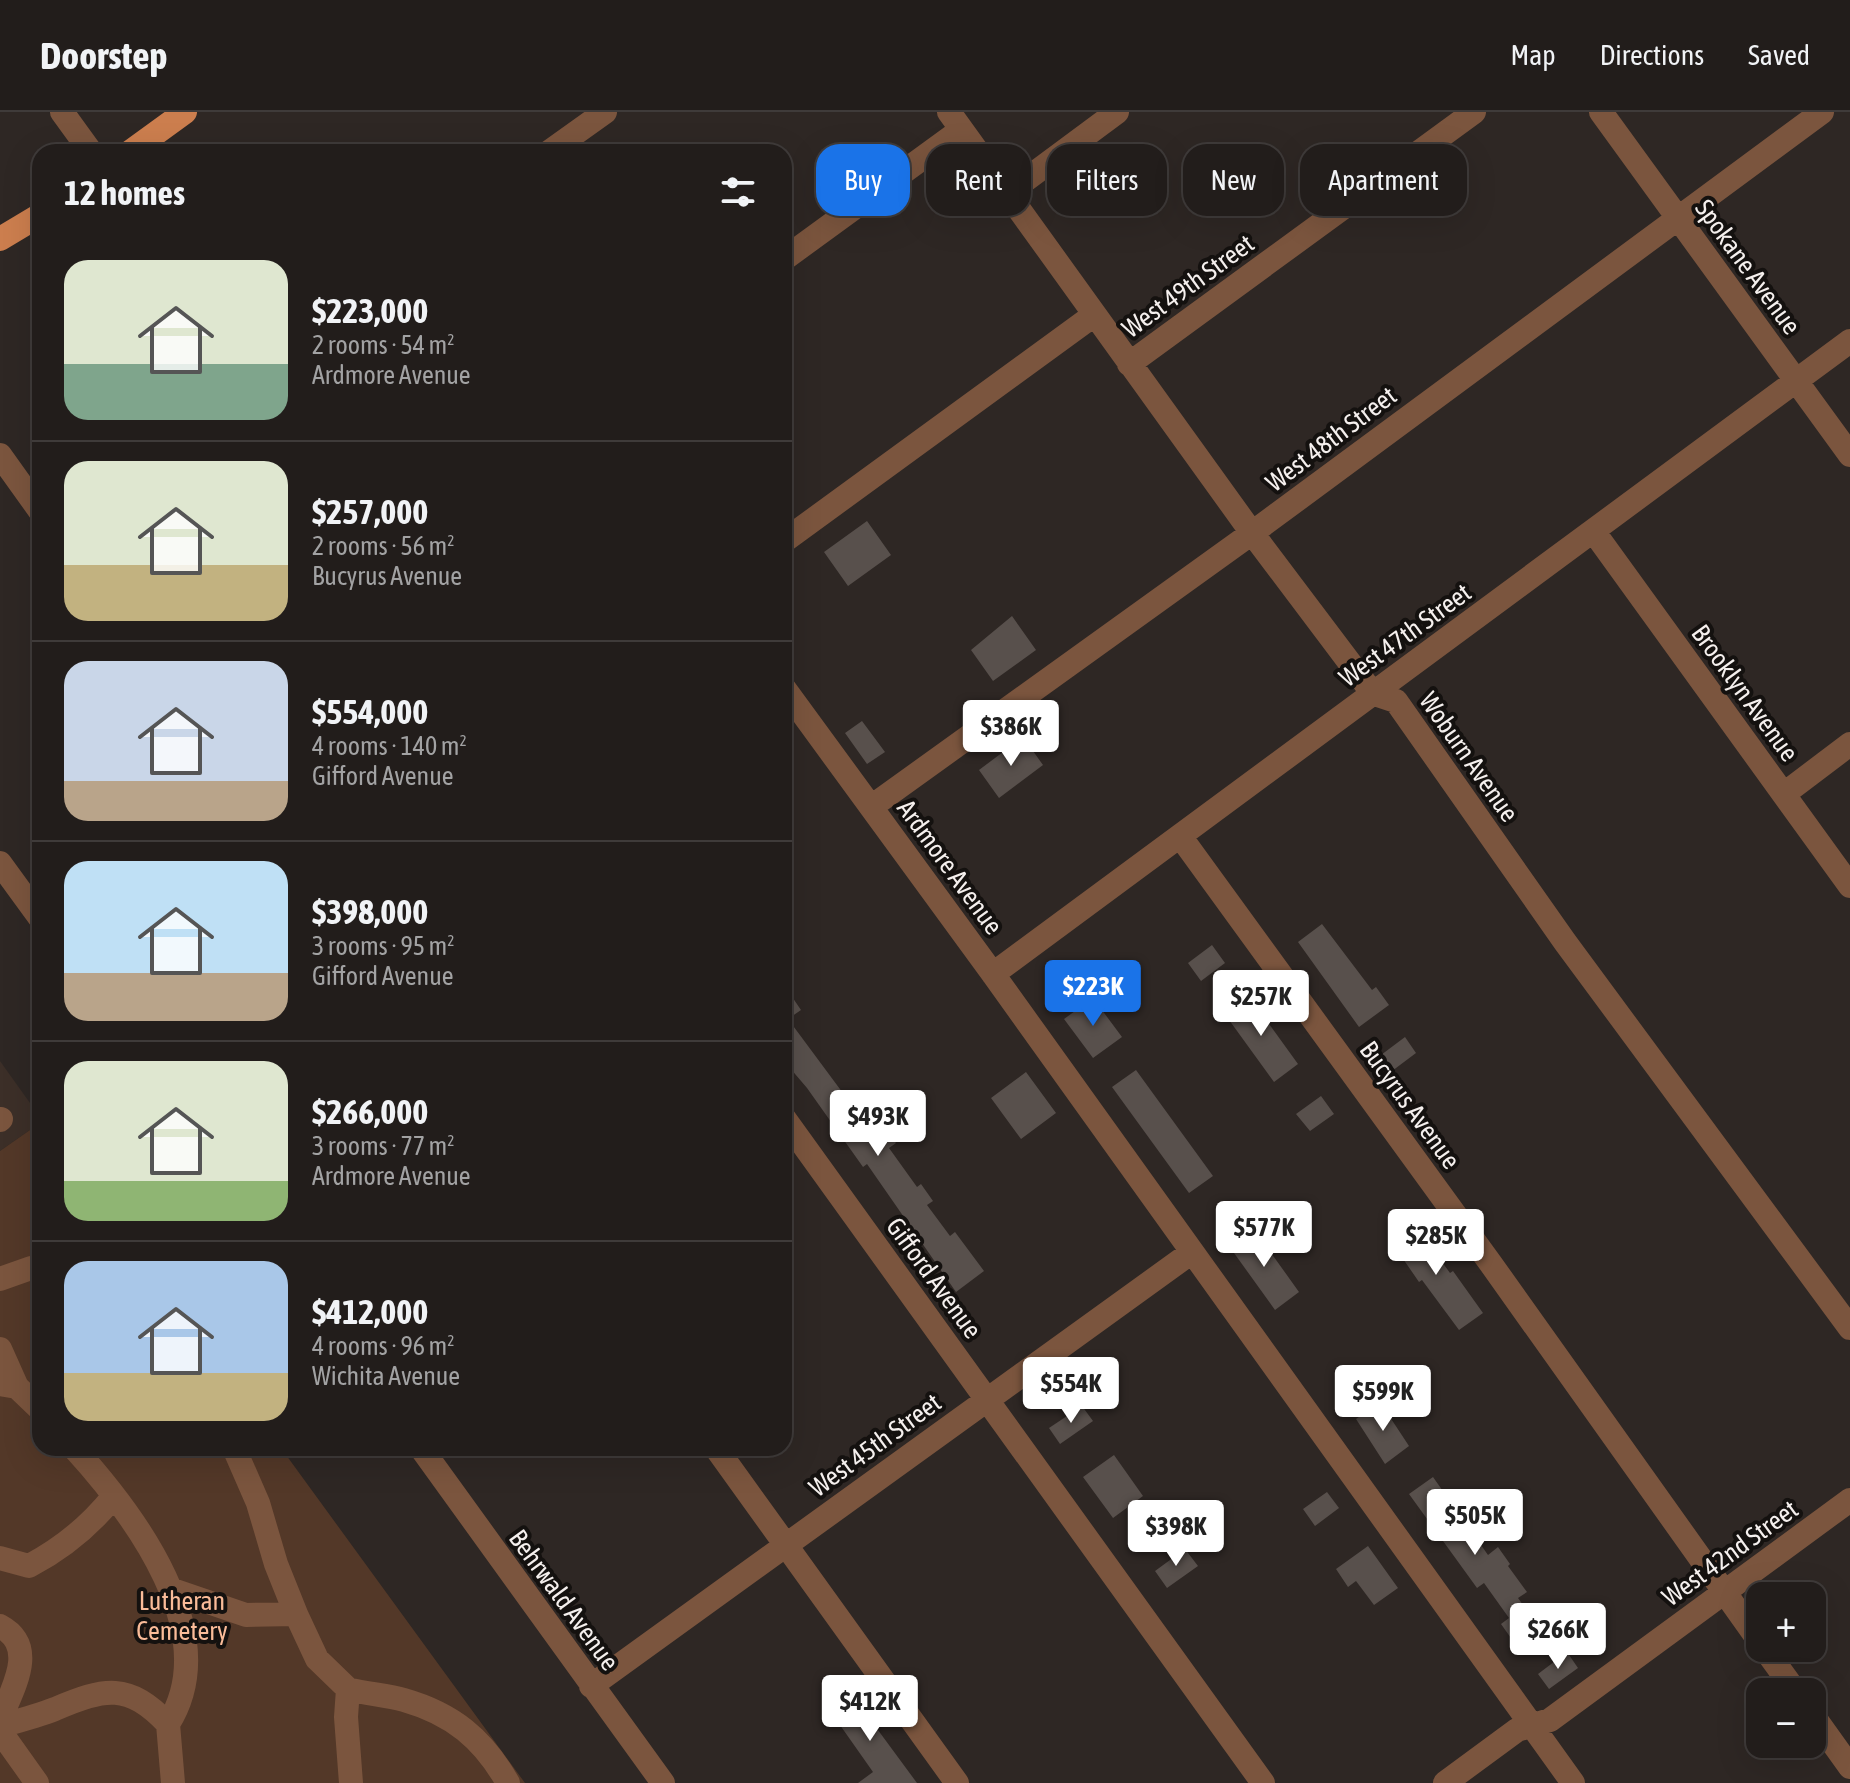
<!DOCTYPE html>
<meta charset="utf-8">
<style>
:root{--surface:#221d1b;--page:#2e2a28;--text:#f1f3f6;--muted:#a2a2a3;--line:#3f3b3a;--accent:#1a73e8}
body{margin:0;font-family:"Asap Condensed",sans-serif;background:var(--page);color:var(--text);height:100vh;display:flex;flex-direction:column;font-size:30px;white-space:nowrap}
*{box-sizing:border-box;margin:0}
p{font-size:26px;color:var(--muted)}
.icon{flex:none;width:44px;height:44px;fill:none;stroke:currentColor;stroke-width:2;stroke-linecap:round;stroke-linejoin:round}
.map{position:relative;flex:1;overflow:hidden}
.side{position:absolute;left:32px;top:32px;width:760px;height:1312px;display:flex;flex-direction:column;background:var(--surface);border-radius:24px;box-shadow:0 8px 32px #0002,0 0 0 2px var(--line)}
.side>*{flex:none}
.top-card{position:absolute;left:816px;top:32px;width:760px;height:72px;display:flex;gap:16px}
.controls{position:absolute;left:1746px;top:1470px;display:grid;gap:16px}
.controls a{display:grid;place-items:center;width:80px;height:80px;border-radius:16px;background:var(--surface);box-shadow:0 8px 32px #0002,0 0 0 2px var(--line);font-size:40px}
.price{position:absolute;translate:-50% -68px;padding:0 18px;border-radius:8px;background:#fff;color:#222;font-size:26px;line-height:52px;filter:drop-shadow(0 2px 4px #0008)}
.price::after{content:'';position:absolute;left:50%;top:48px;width:24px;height:18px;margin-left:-12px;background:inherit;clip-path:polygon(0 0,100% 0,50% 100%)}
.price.selected{background:var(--accent);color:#fff}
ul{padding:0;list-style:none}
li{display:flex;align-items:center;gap:24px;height:200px;padding:0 32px}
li+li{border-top:2px solid var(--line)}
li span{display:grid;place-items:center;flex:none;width:224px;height:160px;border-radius:24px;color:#555}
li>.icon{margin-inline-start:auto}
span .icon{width:96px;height:96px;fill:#fffc;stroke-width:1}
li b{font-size:34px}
h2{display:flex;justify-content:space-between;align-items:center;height:96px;padding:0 32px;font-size:34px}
.chip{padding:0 28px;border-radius:24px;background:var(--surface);box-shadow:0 8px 32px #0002,0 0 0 2px var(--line);font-size:28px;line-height:72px}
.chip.selected{background:var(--accent);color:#fff}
header{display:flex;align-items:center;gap:48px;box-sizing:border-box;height:112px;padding:0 40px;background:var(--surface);border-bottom:2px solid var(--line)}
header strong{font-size:38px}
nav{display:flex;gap:44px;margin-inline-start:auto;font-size:28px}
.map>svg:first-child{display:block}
</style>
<header>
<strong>Doorstep</strong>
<nav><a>Map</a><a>Directions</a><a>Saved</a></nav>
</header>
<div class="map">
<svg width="1850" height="1671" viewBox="0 0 1850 1671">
<rect width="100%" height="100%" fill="#2e2724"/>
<path fill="#3c2f28" d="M0,949l40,56v6l-40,28z"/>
<path fill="#533828" d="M40,1011v325h241l244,335h-525v-632z"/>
<path fill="#58504c" d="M867,409l24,34 -43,31 -24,-34z
M1012,504l24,34 -43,31 -22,-31z
M862,609l23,31 -18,12 -22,-31z
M1023,625l20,28 -44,33 -20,-28z
M1322,812l50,66 4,-3 13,18 -30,22 -61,-85z
M1212,833l13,18 -24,18 -13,-18z
M784,873l17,25 -13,9 86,116 10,-7 12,15 -7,5 28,39 4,-3 12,17 -6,4 23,31 5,-4 29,39 -28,21 -89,-128 -4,3 -56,-79 -23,-27z
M1248,883l50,69 -24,18 -50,-69z
M1093,886l29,39 -29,21 -29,-39z
M1405,925l11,16 -24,18 -11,-16z
M1136,958l77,106 -24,17 -77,-106z
M1026,960l30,41 -35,26 -30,-41z
M1321,984l13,18 -24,17 -14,-17z
M1414,1111l36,50 3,-2 30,42 -24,17 -37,-50 -3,2 -29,-42z
M1254,1117l45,63 -24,18 -46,-64z
M1380,1290l29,44 -24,18 -29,-45z
M1082,1294l11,15 -33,23 -11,-16z
M1114,1343l29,41 -30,22 -30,-41z
M1433,1365l55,78 10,-8 12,17 -2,2 19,26 -9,6 19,26 -24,17 -12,-17 8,-6 -25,-35 -7,5 -68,-94z
M1327,1380l12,16 -24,18 -12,-17z
M1368,1434l30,42 -24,17 -18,-24 -8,6 -12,-18z
M1185,1437l13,17 -31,22 -12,-17z
M1567,1540l11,16 -29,21 -11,-15z
M851,1579l10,16 56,76h-59l15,-11 -45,-64z"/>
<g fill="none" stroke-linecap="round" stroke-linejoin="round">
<path stroke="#7b553e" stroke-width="24" d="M62,0l29,40
M949,0l303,421 113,150 7,10 24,8 169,241 285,386
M1601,0l249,343
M549,40l56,-40
M1008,81l109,-81
M784,147l177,-129
M1129,252l345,-252
M0,343l40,56
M1594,420l256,354
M784,429l310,-226
M784,576l209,286 580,809
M1784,682l66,-50
M871,695l381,-274 570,-421
M1180,724l311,428 269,378
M0,751l40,55
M993,862l857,-633
M784,1006l479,665
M0,1008l1,-1
M0,1167l31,-11h9
M0,1237l17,38 -17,-3
M17,1275l23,22
M74,1336c60,66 151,186 94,276
M234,1336l24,55 18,61 20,50 21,45 31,30
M421,1336l242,335
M716,1336l241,335
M0,1446l29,8c34,-18 60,-39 84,-69
M170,1477l76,26 50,-1
M0,1514c39,21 12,63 0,94
M1764,1536l32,44
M591,1574l601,-434
M1812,1602l38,53
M0,1614c18,-5 37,-10 55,-17 50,-21 73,-27 113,15l5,59
M0,1619l37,52
M351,1671l-5,-66 2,-28c19,5 38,6 56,11 49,14 79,39 104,83
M1445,1671l72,-53 33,-10 300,-220"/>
<path stroke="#cc7e4e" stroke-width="24" d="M130,40l55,-40
M0,127l40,-24"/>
</g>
<g text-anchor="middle" stroke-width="8" stroke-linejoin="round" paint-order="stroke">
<g font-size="26" fill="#f5f0ee" stroke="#14110f">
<text transform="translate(1748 155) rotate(54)" y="9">Spokane Avenue</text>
<text transform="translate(1188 174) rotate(-36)" y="9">West 49th Street</text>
<text transform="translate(1331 327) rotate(-37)" y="9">West 48th Street</text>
<text transform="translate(1405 523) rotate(-36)" y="9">West 47th Street</text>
<text transform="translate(1745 581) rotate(54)" y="9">Brooklyn Avenue</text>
<text transform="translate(1469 645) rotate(55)" y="9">Woburn Avenue</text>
<text transform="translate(950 755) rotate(54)" y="9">Ardmore Avenue</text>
<text transform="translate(1410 993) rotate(54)" y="9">Bucyrus Avenue</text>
<text transform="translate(934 1166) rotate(54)" y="9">Gifford Avenue</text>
<text transform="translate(875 1333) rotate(-36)" y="9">West 45th Street</text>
<text transform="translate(1730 1441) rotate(-36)" y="9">West 42nd Street</text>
<text transform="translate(564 1488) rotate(54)" y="9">Behrwald Avenue</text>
</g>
<g font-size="26" fill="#fabc99" stroke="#14110f">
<text x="182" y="1498">Lutheran<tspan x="182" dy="30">Cemetery</tspan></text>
</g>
</g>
</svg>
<div class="controls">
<a>+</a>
<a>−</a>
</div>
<b class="price" style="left:1011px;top:656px">$386K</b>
<b class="price selected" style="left:1093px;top:916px">$223K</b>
<b class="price" style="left:1261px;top:926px">$257K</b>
<b class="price" style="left:878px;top:1046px">$493K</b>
<b class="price" style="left:1264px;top:1157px">$577K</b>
<b class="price" style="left:1436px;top:1165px">$285K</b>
<b class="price" style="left:1071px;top:1313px">$554K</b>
<b class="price" style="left:1383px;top:1321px">$599K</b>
<b class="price" style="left:1475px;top:1445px">$505K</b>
<b class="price" style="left:1176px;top:1456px">$398K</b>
<b class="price" style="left:1558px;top:1559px">$266K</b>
<b class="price" style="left:870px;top:1631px">$412K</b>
<div class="top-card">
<a class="chip selected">Buy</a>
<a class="chip">Rent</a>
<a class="chip">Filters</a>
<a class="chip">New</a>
<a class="chip">Apartment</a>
</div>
<section class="side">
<h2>12 homes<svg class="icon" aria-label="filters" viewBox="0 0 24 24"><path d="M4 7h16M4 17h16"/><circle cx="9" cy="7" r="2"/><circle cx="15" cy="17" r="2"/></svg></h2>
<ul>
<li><span style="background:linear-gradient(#dfe7d0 65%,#7fa58c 0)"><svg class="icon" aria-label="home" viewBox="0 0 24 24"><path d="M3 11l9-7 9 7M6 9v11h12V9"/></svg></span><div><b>$223,000</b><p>2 rooms · 54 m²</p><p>Ardmore Avenue</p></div></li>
<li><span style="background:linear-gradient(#dfe7d0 65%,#c2b280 0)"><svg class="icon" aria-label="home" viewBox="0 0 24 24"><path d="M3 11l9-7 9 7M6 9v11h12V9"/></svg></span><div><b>$257,000</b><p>2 rooms · 56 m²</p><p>Bucyrus Avenue</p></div></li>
<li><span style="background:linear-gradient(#c9d6e8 75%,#b9a48a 0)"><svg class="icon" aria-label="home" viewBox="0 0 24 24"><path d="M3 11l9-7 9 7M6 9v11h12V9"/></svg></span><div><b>$554,000</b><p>4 rooms · 140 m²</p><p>Gifford Avenue</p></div></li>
<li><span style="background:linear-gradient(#bfe0f5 70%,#b9a48a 0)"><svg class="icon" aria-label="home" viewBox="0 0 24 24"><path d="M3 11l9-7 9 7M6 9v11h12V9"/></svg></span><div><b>$398,000</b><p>3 rooms · 95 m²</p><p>Gifford Avenue</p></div></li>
<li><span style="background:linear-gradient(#dfe7d0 75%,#8fb573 0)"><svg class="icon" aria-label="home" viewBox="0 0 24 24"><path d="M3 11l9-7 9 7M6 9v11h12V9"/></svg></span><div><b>$266,000</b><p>3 rooms · 77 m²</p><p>Ardmore Avenue</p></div></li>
<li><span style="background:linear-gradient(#a9c7e8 70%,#c2b280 0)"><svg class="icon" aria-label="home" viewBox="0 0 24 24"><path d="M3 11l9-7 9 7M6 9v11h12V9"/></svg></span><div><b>$412,000</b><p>4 rooms · 96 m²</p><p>Wichita Avenue</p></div></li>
</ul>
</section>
</div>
